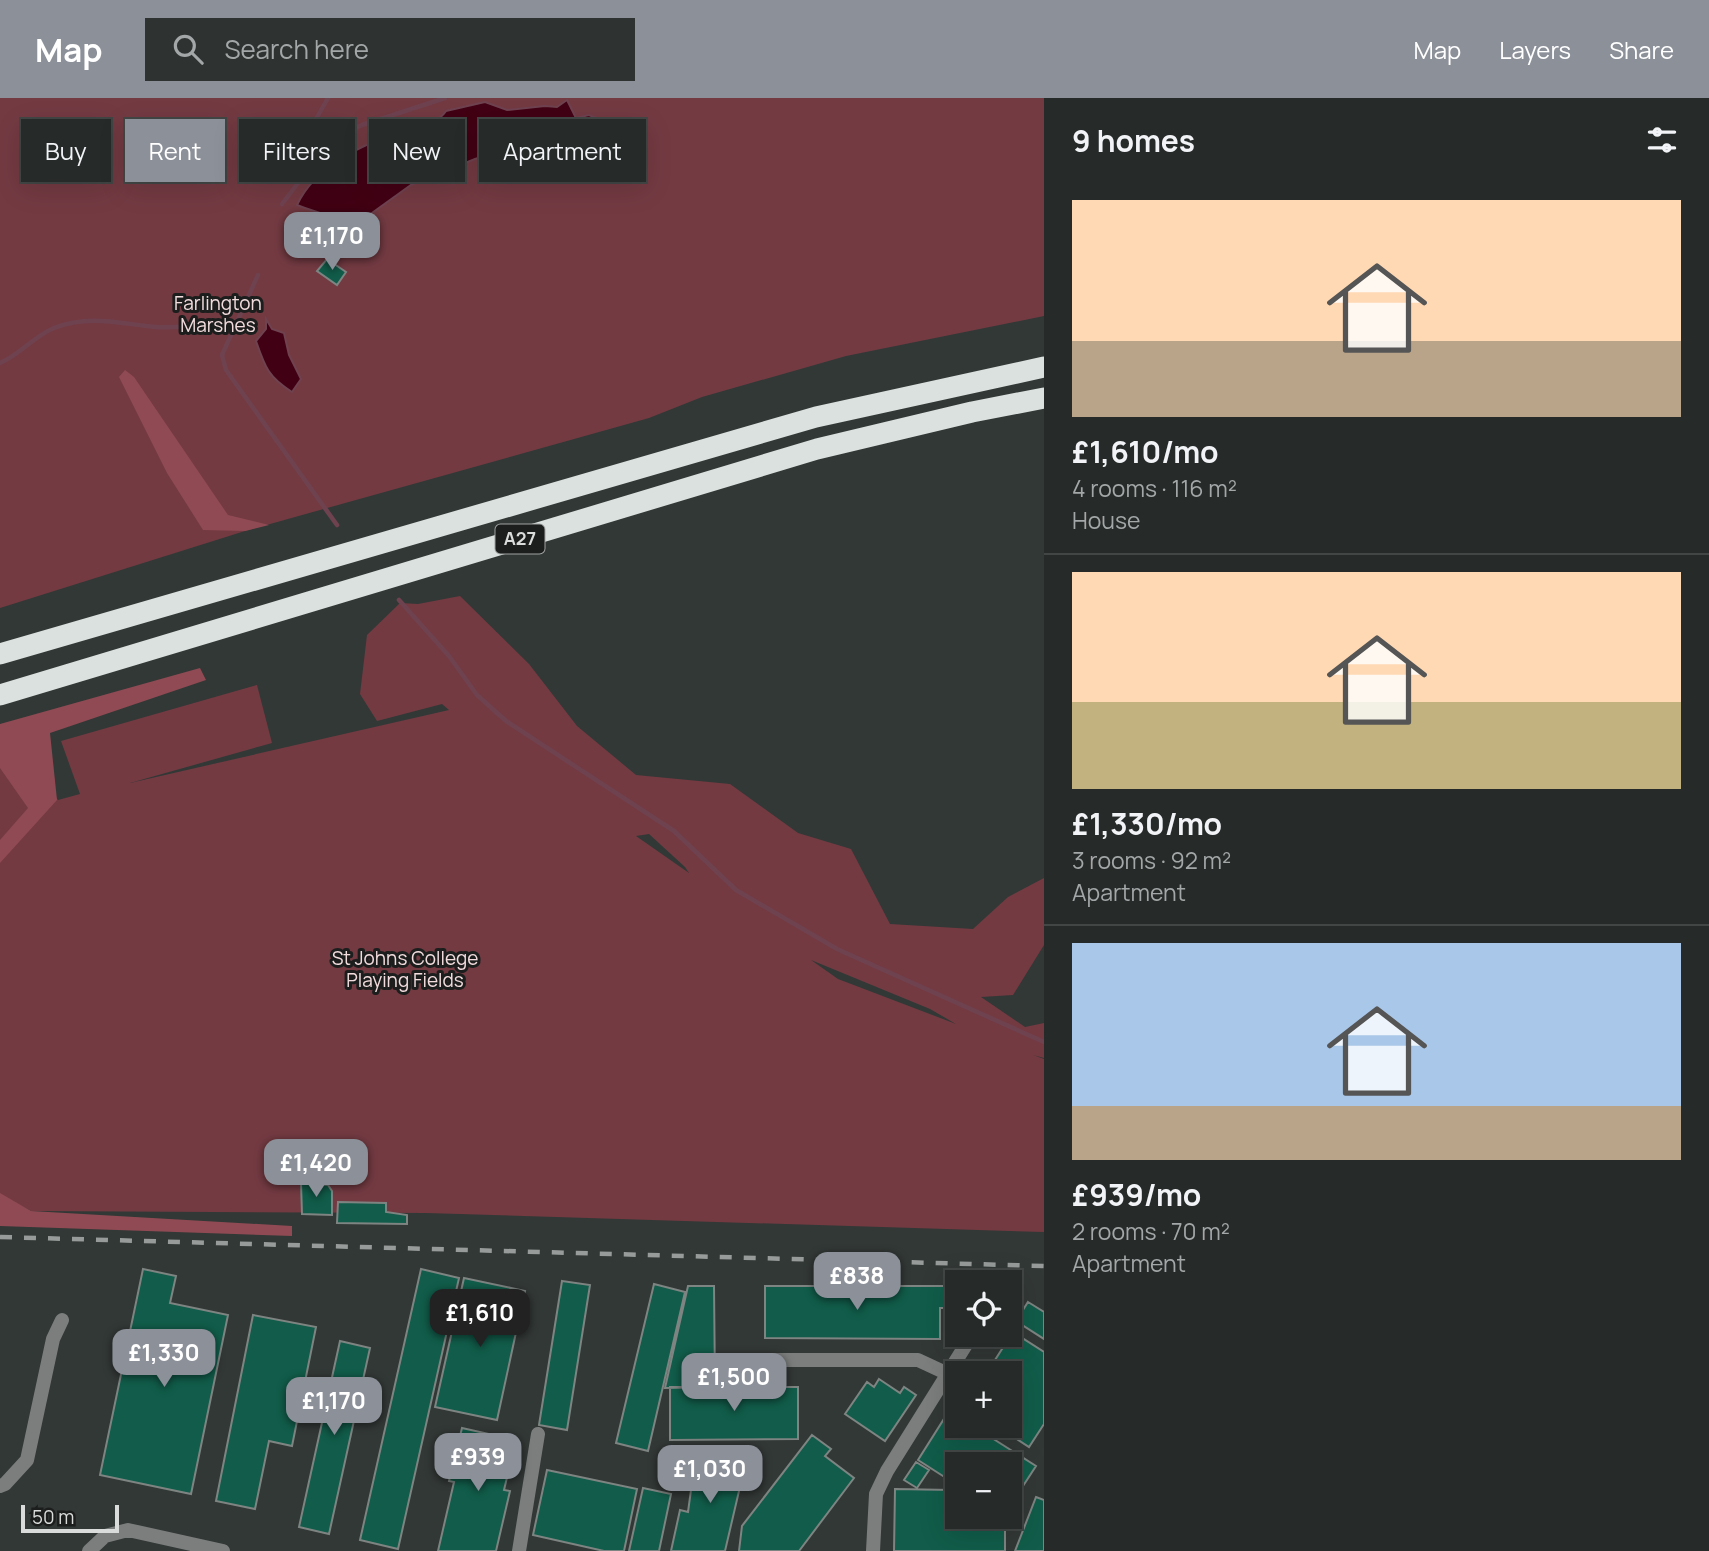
<!DOCTYPE html>
<meta charset="utf-8">
<style>
:root{--surface:#262a28;--page:#2e3230;--text:#f1f3f6;--muted:#a4a7a8;--line:#424645;--accent:#8c9099}
body{margin:0;font-family:Manrope,sans-serif;background:var(--page);color:var(--text);height:100vh;display:flex;flex-direction:column;font-size:26px;white-space:nowrap}
*{box-sizing:border-box;margin:0}
p{font-size:23px;color:var(--muted)}
.icon{flex:none;width:38px;height:38px;fill:none;stroke:currentColor;stroke-width:2;stroke-linecap:round;stroke-linejoin:round}
.map{position:relative;flex:1;overflow:hidden}
.panel{display:flex;flex-direction:column;background:var(--surface);width:665px}
.panel>*{flex:none}
.banner{position:absolute;left:21px;top:21px;width:665px;height:63px;display:flex;gap:14px}
.tools{position:absolute;left:945px;top:1172px;display:grid;gap:14px}
.tools a{display:grid;place-items:center;width:77px;height:77px;border-radius:0px;background:var(--surface);box-shadow:0 7px 28px #0002,0 0 0 2px var(--line);font-size:35px}
.scale{position:absolute;left:21px;bottom:18px;width:98px;box-sizing:border-box;padding-left:7px;border:4px solid #d9dcdb;border-top:0;font-size:19px;line-height:24px;white-space:nowrap;color:#d9dcdb;-webkit-text-stroke:5px #1c1e1d;paint-order:stroke}
.price{position:absolute;translate:-50% -60px;padding:0 16px;border-radius:14px;background:var(--accent);color:#fff;font-size:23px;line-height:46px;filter:drop-shadow(0 2px 4px #0008)}
.price::after{content:'';position:absolute;left:50%;top:42px;width:21px;height:16px;margin-left:-10px;background:inherit;clip-path:polygon(0 0,100% 0,50% 100%)}
.price.active{background:#222;color:#fff}
ul{padding:0;list-style:none}
li{display:grid;align-content:center;gap:14px;height:371px;padding:0 28px}
li+li{border-top:2px solid var(--line)}
li span{display:grid;place-items:center;height:217px;border-radius:0px;color:#555}
li>.icon{margin-inline-start:auto}
span .icon{width:126px;height:126px;fill:#fffc;stroke-width:1}
li b{font-size:30px}
h2{display:flex;justify-content:space-between;align-items:center;height:84px;padding:0 28px;font-size:30px}
.tag{padding:0 24px;border-radius:0px;background:var(--surface);box-shadow:0 7px 28px #0002,0 0 0 2px var(--line);font-size:24px;line-height:63px}
.tag.active{background:var(--accent);color:#fff}
header{display:flex;align-items:center;gap:42px;box-sizing:border-box;height:98px;padding:0 35px;background:var(--accent);color:#fff}
header strong{font-size:33px}
nav{display:flex;gap:38px;margin-inline-start:auto;font-size:24px}
.search{width:490px;height:63px;background:var(--page);display:flex;align-items:center;gap:18px;box-sizing:border-box;padding:0 24px;border-radius:0px;color:var(--muted);font-size:26px}
main{display:flex;flex:1;min-height:0}
.map>svg:first-child{display:block}
</style>
<header>
<strong>Map</strong>
<div class="search"><svg class="icon" aria-label="search" viewBox="0 0 24 24"><circle cx="10" cy="10" r="6"/><path d="M15 15l6 6"/></svg>Search here</div>
<nav><a>Map</a><a>Layers</a><a>Share</a></nav>
</header>
<main>
<div class="map">
<svg width="1044" height="1453" viewBox="0 0 1044 1453">
<rect width="100%" height="100%" fill="#323836"/>
<path fill="#733a42" fill-rule="evenodd" d="M0,0h1044v218l-198,40 -144,41 -53,21 -404,113 -245,77z
M460,498l69,68 48,62 59,49 94,9 68,49 53,16 39,75 83,5 35,-32 36,-19v67l-31,50 -32,2 44,30 19,-4v35l-11,-3 11,4v173l-618,-19 -395,-2 -25,-13 10,28h-16v-502l58,76 22,-6 -19,-53 196,-56 15,58 -142,40 319,-73 -7,-6 -65,17 -17,-27 7,-59 33,-32 18,1zM649,736l36,33 4,6 -53,-37zM811,862l119,49 26,15 -118,-45z"/>
<path fill="#904a54" d="M125,272l9,7 94,138 41,10 -24,6 -42,-1 -36,-57 -48,-96z
M200,570l6,12 -156,53 7,67 -57,63v-23l28,-32 -28,-40v-44z
M0,1095l31,18 261,15v10l-292,-10z"/>
<path fill="#420014" stroke="#6f4250" stroke-width="2" d="M567,2l9,18 13,-3 14,6 -21,14 -47,20 -44,-1 -16,5 -64,26 -53,38 -15,1c-15,-11 -30,-12 -46,-19 23,-48 78,-63 125,-84 9,2 19,-2 24,-10l39,-9 22,8 38,-4 12,1z
M266,221l6,10 12,4 5,22 12,24 -9,13c-24,-15 -27,-25 -36,-51l10,-12z"/>
<g fill="none" stroke-linecap="round" stroke-linejoin="round">
<path stroke="#6f4250" stroke-width="4.5" d="M322,48l-7,-25 13,-23
M319,57l5,-11 8,-5
M282,106l50,-65 30,-14 83,-27
M258,177l-36,80 4,15 111,155
M0,265c21,-9 34,-27 54,-35 36,-14 67,-4 102,-1 27,2 56,-4 82,-6
M399,502l50,56 28,39 29,26 168,110 62,59 101,59 207,93"/>
</g>
<path fill="#115c4a" stroke="#7d8481" stroke-width="2" d="M327,161l19,13 -9,13 -20,-14z
M301,1085l27,2 4,6v24l-30,-1z
M338,1104l48,1v9l21,3v9l-70,-1z
M143,1171l33,7 -6,27 58,12 -37,179 -91,-19z
M421,1171l38,9 -61,271 -38,-9z
M464,1180l61,13 -28,129 -62,-13z
M562,1183l28,4 -23,145 -28,-5z
M654,1186l31,8 -37,159 -32,-8z
M688,1188h26l1,101 -50,1z
M765,1188h192v22h-17v31l-175,-1z
M1028,1204l16,10v27l-28,-18z
M253,1217l63,12 -24,119 -23,-5 -14,68 -39,-8z
M1013,1234l31,20v72l-15,23 -32,-21h13v-52h-24z
M340,1243l30,7 -41,186 -30,-7z
M879,1281l21,14 4,-6 12,8 -31,46 -40,-27 22,-32 7,5z
M670,1289h128v52l-128,1z
M949,1313l8,5v10h16l63,40 -26,40v-41h-53v20l-39,-25z
M462,1330l54,12 -12,50 6,1 -14,60h-58l16,-69 -5,-1z
M812,1337l19,14 -6,7 29,22 -55,73h-60l3,-25z
M710,1354l36,9 -21,90h-54l9,-41 8,2 7,-51 12,3z
M916,1364l13,8 -12,18 -13,-8z
M547,1372l90,19 -13,62h-20l-71,-16z
M643,1390l28,6 -12,57h-30z
M895,1391l56,1 -1,13h7v14h42l6,5v29h-111z
M1036,1399l8,3v51h-29z"/>
<g fill="none" stroke-linecap="round" stroke-linejoin="round">
<path stroke="#7b7e7d" stroke-width="14" d="M752,1262h166l28,13
M0,1388l5,-2 22,-24 26,-121 9,-19
M89,1453l16,-15 23,-6 95,21
M519,1453l19,-117
M873,1453l3,-57 11,-23 85,-136"/>
<path stroke="#dae1de" stroke-width="21" d="M0,556l816,-237 228,-50
M0,597l817,-246 155,-37 72,-14"/>
<path stroke="#979c9a" stroke-width="4.5" stroke-dasharray="12 12" stroke-linecap="butt" d="M0,1139l1044,29"/>
</g>
<g text-anchor="middle" stroke-width="6" stroke-linejoin="round" paint-order="stroke">
<rect fill="#1c1e1d" stroke="#a0a3a2" stroke-width="2" x="495.5" y="426.5" width="49" height="29" rx="5"/>
<g font-size="18" font-weight="bold" fill="#d9dcdb">
<text x="520" y="447">A27</text>
</g>
<g font-size="19" fill="#f3dcde" stroke="#1c1e1d">
<text x="218" y="212">Farlington<tspan x="218" dy="22">Marshes</tspan></text>
<text x="405" y="867">St Johns College<tspan x="405" dy="22">Playing Fields</tspan></text>
</g>
</g>
</svg>
<div class="tools">
<a><svg class="icon" aria-label="locate" viewBox="0 0 24 24"><circle cx="12" cy="12" r="6"/><path d="M12 2v4M12 18v4M2 12h4M18 12h4"/></svg></a>
<a>+</a>
<a>−</a>
</div>
<div class="scale">50 m</div>
<b class="price" style="left:332px;top:174px">£1,170</b>
<b class="price" style="left:316px;top:1101px">£1,420</b>
<b class="price" style="left:857px;top:1214px">£838</b>
<b class="price active" style="left:480px;top:1251px">£1,610</b>
<b class="price" style="left:164px;top:1291px">£1,330</b>
<b class="price" style="left:734px;top:1315px">£1,500</b>
<b class="price" style="left:334px;top:1339px">£1,170</b>
<b class="price" style="left:478px;top:1395px">£939</b>
<b class="price" style="left:710px;top:1407px">£1,030</b>
<div class="banner">
<a class="tag">Buy</a>
<a class="tag active">Rent</a>
<a class="tag">Filters</a>
<a class="tag">New</a>
<a class="tag">Apartment</a>
</div>
</div>
<section class="panel">
<h2>9 homes<svg class="icon" aria-label="filters" viewBox="0 0 24 24"><path d="M4 7h16M4 17h16"/><circle cx="9" cy="7" r="2"/><circle cx="15" cy="17" r="2"/></svg></h2>
<ul>
<li><span style="background:linear-gradient(#ffd9b3 65%,#b9a48a 0)"><svg class="icon" aria-label="home" viewBox="0 0 24 24"><path d="M3 11l9-7 9 7M6 9v11h12V9"/></svg></span><div><b>£1,610/mo</b><p>4 rooms · 116 m²</p><p>House</p></div></li>
<li><span style="background:linear-gradient(#ffd9b3 60%,#c2b280 0)"><svg class="icon" aria-label="home" viewBox="0 0 24 24"><path d="M3 11l9-7 9 7M6 9v11h12V9"/></svg></span><div><b>£1,330/mo</b><p>3 rooms · 92 m²</p><p>Apartment</p></div></li>
<li><span style="background:linear-gradient(#a9c7e8 75%,#b9a48a 0)"><svg class="icon" aria-label="home" viewBox="0 0 24 24"><path d="M3 11l9-7 9 7M6 9v11h12V9"/></svg></span><div><b>£939/mo</b><p>2 rooms · 70 m²</p><p>Apartment</p></div></li>
</ul>
</section>
</main>
